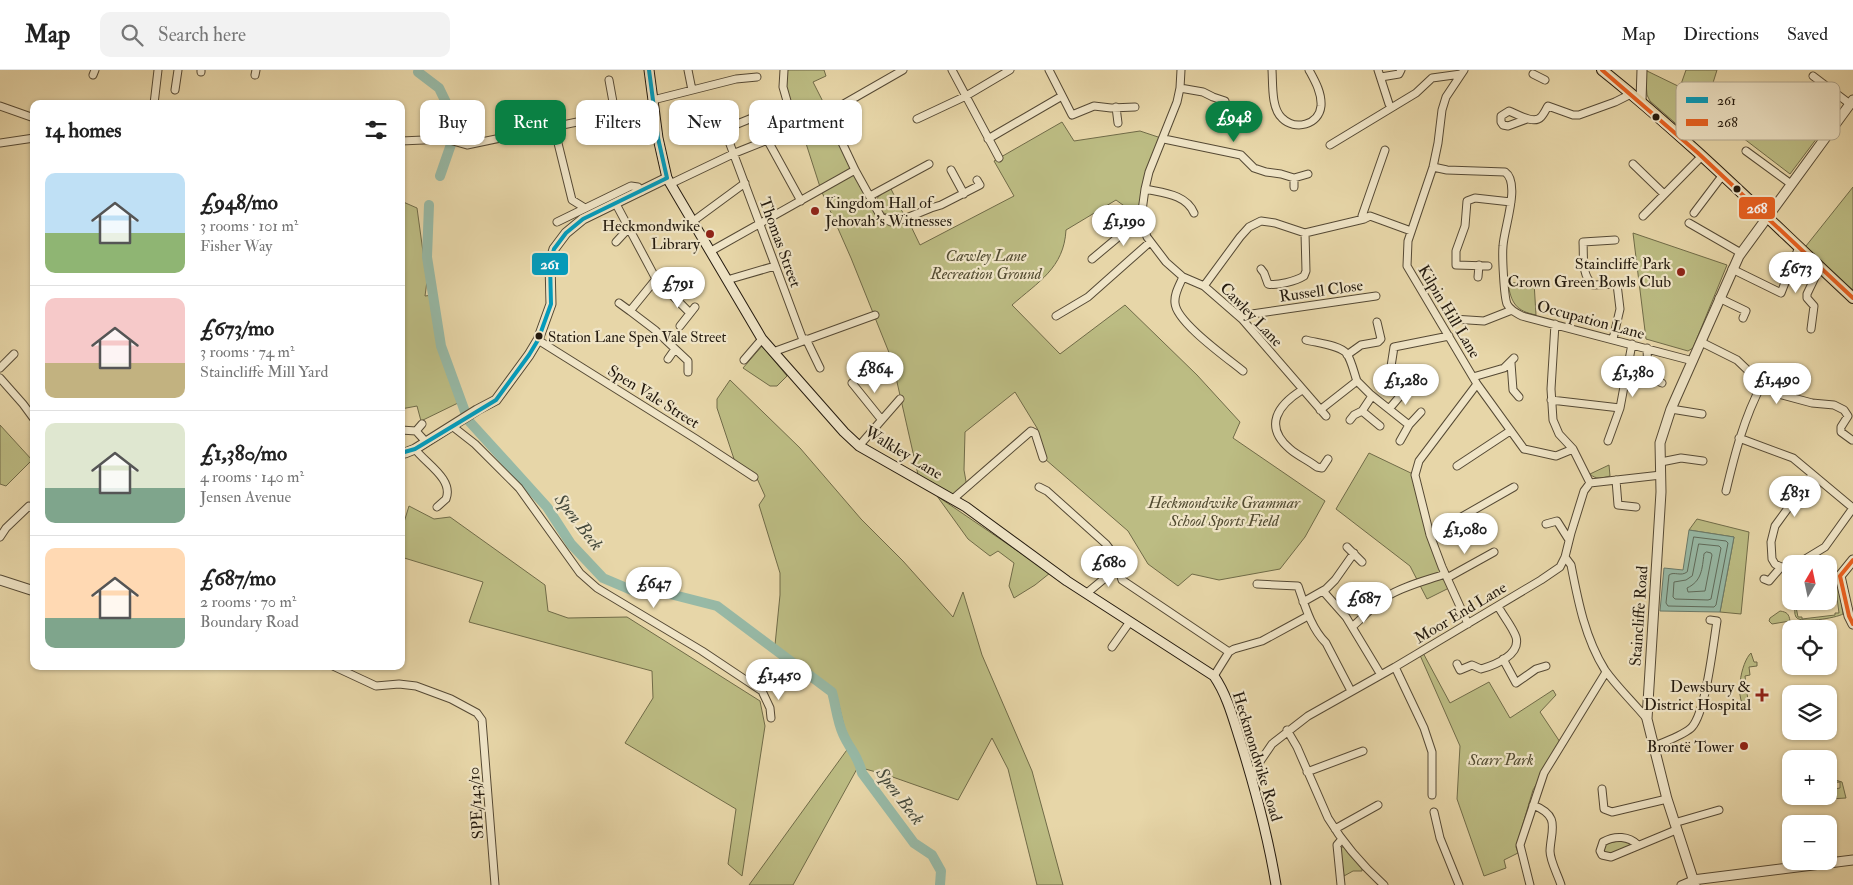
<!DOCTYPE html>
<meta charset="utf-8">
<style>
:root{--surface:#fff;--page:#f2f2f2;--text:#222;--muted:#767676;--line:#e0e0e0;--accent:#0b8043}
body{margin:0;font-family:"IM FELL Double Pica",serif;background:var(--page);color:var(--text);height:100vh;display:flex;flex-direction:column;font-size:19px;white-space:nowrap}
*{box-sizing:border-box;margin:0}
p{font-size:16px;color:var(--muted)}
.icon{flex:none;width:28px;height:28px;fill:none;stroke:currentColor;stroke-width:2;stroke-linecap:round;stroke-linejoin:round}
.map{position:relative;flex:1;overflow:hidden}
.panel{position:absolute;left:30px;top:30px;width:375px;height:570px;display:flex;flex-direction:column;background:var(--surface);border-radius:10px;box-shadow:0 1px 4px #0004}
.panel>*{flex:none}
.banner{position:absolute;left:420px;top:30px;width:475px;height:45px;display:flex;gap:10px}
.needle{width:32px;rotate:9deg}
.fabs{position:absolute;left:1782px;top:485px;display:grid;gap:10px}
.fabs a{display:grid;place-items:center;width:55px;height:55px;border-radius:10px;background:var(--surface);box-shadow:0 1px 4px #0004;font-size:25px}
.price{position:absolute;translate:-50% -42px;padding:0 11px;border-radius:18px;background:#fff;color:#222;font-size:16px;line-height:32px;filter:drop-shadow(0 1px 2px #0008)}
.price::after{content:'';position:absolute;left:50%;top:30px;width:15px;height:11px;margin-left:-8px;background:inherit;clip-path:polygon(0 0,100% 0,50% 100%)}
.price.active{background:var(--accent);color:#fff}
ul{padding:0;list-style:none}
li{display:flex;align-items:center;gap:15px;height:125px;padding:0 15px}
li+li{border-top:1px solid var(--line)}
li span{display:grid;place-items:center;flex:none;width:140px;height:100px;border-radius:10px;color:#555}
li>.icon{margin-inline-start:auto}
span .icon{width:60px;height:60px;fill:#fffc;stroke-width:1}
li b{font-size:21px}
h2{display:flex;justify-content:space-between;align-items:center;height:60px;padding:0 15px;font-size:21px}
.tag{padding:0 18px;border-radius:10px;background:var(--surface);box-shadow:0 1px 4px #0004;font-size:18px;line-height:45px}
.tag.active{background:var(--accent);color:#fff}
header{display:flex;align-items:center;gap:30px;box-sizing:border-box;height:70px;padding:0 25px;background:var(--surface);border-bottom:1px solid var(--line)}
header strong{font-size:24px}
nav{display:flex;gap:28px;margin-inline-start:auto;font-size:18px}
.search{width:350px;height:45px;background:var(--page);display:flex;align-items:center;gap:12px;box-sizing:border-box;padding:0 18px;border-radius:10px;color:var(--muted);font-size:19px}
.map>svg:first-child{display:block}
</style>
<header>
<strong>Map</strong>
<div class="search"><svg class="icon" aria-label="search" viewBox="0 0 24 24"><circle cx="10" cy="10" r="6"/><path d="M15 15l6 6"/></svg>Search here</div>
<nav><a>Map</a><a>Directions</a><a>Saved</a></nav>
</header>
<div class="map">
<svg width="1853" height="815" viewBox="0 0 1853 815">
<rect width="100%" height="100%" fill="#e7d6a8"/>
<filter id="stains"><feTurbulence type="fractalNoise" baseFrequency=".004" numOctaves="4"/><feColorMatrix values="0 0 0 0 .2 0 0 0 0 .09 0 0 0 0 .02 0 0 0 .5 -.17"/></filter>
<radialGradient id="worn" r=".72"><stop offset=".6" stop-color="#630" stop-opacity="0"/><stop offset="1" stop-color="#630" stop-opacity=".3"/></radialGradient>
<path fill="#bcbc83" stroke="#706b48" d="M784,0h40l2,6 -13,6 68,134 10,6 16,-4 13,27 94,-49 -20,-35 68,-39 12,19 66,-10 24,8 -15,33 -8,46 -25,-18 -50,30c-2,38 -28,52 -54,75l48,49 65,-49 72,70 43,47 -7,16 92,63 -20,36 -25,32 -61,11 -27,-6 -14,12 -30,-22 -20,-33 -83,-72 -8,-31 -22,-36 -50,40 -1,38 3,17 -14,12 -34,-20 -27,-119 -41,-102 -30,-68 -19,-59 -7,-2 -12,-42z
M1645,0l35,17 6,-17h31l-10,32 -5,-2 -5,6 -7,30 -40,-35 -3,-6z
M1759,18l61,46 -30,40 -47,-36z
M890,117l14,28 -7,2 -17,-5 -4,-10 2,-5z
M1853,117v111l-51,-47z
M401,131l16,7 10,73 -2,15 8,-1 25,108 -37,18 -4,-15 -16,3z
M1633,163l94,32 -34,83 -5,3 -42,-12z
M1534,212l2,33c-20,-4 -25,-12 -28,-32z
M762,276l25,30 -10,10h-7l-27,-18z
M730,310l70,68 61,71 42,42 50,56 10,-25 19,63 50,116 31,114h-26l-29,-116 -16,-31 -34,62 -71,-25 -29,-8 -65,118h-44l100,-138 -13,-54 -61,-48 5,-50v-22l-21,-68 6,-9 -10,-22 -20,-12 -18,-54v-9z
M0,355l32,35 -26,26 -6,-2z
M1369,383l46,22 15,60 21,52 -24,12 -17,-33 -74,-57z
M1609,395l1,11c-8,2 -14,4 -20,-2z
M937,426l113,77 -15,12 -21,13 -5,-12 5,-23 -16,-12 -8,5 -22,-17z
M409,436l25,13 16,-2 95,68 3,26 20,7 59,-1 133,84 5,25 -23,150 -14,-12 8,-55 -111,-66 28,-45 -1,-27 -183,-49 14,-40 -82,-25v-25z
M1697,449l52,13 -8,82 -21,-2 14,-75 -45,-7z
M1833,515l6,1 4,28c-7,4 -43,10 -47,3 -2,-3 -1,-8 -1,-12l5,-4v6h-4l2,10h4v2l33,-4v-2h4l-3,-23 -3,1z
M1780,541c7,1 9,3 10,10l-18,3 -3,-3 1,-3z
M1422,581l28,52 39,-21 21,36 43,-28 3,5 -16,17 20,30 -27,48 -17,57 2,6 -14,7 2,8 -22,8 -27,-77 3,-53 -41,-93z
M1751,583l3,9h3v4l-8,1 1,8 -5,1 4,33 -1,1c-15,-8 -7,-48 3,-57z
M1829,708l13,4 4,16 -51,3 -1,-5h35v-6l11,-2v-6l-11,1z
M1626,770l6,3 -2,3 -20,10 -5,-3 -1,-4 3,-6z
M1345,776l17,23v2h-9l-9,5 -4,-28z"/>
<path fill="#97b9a6" stroke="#697969" d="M1689,460l45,7 -14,75 -60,-1 4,-43 19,2z"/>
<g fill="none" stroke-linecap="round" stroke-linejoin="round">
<path stroke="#5e6a5a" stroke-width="1" d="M1694,467l32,4 2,2 -12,62 -2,2 -46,-1 -2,-3 3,-28c5,-4 12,2 18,-3z
M1699,474l20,2 2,2 -10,51 -3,1 -33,-1 -2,-2 1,-15 12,-2 6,-4z
M1707,482l4,1 1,2 -7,36 -17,1 -1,-4c15,-7 15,-19 17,-34z"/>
<path stroke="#97b9a6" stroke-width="10" d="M418,2l21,16 17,35v7l-16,46
M429,135l-2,52 14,89 27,74 79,87 24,37 32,34 33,14 34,2 47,12 115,86c4,14 5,29 11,42 7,16 15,21 19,39l52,70 18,12 9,16 -1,14"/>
<g stroke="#554934" stroke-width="9">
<path id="minor" d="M688,0l4,20
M784,0l-1,17 12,42
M952,0l47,88
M1049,0l23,45 22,-9 17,2 24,-1
M1181,0l-1,18 -3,14 -28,70 -4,17 -4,29 6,19 19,25 17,15 21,9 38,33 84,97
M1272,0c1,14 -1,38 10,48 13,13 37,7 39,-12 1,-13 -6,-25 -12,-36
M1378,0l11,34
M1464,0l-18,27 -4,13 -4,33 -5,24 -25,74 -1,25 70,118 47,65 32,7 17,-7
M201,2v-2
M1533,4l12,6
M93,5l2,-5
M255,5l1,-5
M1813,6l37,28
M1381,7l18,-3 2,-4
M609,10l6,33
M1180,18l23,4 10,5 12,4
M175,20l3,-20
M653,30l83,-21 21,-2
M154,34l4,-34
M0,36l34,12
M1116,37l2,16
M718,42l85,228
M828,43l27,57 26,47 10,5 13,-3 27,-11 10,-3 39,-20 -3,-5
M917,49l49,-23 44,-26
M1527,49l-19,7 -5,-1 -2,-3v-6l8,-5c8,3 25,14 32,6 3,-3 5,-8 7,-11l25,9h6l36,-13 16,-8
M554,57l18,73 13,8
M725,59l32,-13
M988,69l74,-43
M1164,69l77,16 13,13 12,4 15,2 13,4
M401,71l45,-2 21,6 187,-39
M768,71l33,60
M0,73l34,-5
M1330,75l86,-52 16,-15 29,-4
M1746,81l45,33
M1633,94l31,30
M1433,97l14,3 58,2c16,11 -1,56 -2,74 -1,10 1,50 4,58 3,6 9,9 15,12l171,45
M951,100l13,24
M670,114l65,-31 60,-24 33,-16 75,-43
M1294,117v-9l14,-4
M1145,119c18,4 41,5 49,24
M870,126l59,-32
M616,134l40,75 33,33
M1694,143l28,-37
M1643,146l58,-59
M1364,149l-2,-3 23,-66
M557,152l74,-36 7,1 4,4
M692,152l53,-39
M1689,153l52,30
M616,172l12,-13
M711,181l144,-81
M1092,189l49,-41
M1488,196l-32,-1v-14l9,-25 2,-25 8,-3 36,4
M1261,199l3,4 4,11c9,2 28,-3 36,-8l2,-5 -1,-38
M1732,199l49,24 18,-46
M1183,207c-4,9 -9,17 -8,26 1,19 52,55 68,68
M1478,207l1,-12
M656,209l-26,32 25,19 33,31v11
M727,210l48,-14
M1204,216l36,-49 9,-10 12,-6 14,2 30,10 59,-14 6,-3 41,15
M1719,228l27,13 -3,7
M619,233l11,8
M1056,246l32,-19 62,-55
M1242,249l10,-5 124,-18
M1453,249l31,2 28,-11
M1555,254l-4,65 2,31 6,14 14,15 17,34
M680,256l15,-19
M1811,259l3,-23 -7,-8v-4l13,-27
M806,269l14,29
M1613,269l7,-30 -3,-25 -24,1c-12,-10 -9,-28 -10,-43l32,-2
M538,270l158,99 58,38
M1306,270c11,3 34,5 41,14 5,8 7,19 10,27
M1701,272l36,18 25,24 13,9 37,10 22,2 10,5 4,6 -7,11v5l11,8
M1647,278l1,27 3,3 11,5
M773,282l102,-37
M1347,285l14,-10 17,-3 3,-3 -4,-17
M668,289l7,-10
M744,290l18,-21
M1511,293l2,27 6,7
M0,298l14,-14
M1390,303l4,-26 55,-11
M1473,307l31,-9 10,-10
M0,308l23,26 11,15
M852,313l29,36
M1302,320c-24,15 -39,36 -12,59 8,7 18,11 27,18l5,1 6,-9
M1372,326l-10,15 18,15
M1551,330l69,8
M1389,339l18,-21
M1671,339l31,5
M1320,340l37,-29 13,13 39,31 -9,16
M1350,350l4,-5 8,-4
M1409,355l12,-13
M452,356l23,18 44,44 61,85 17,15 105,63 60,40 8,17 1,10
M401,360l15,1 10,11
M416,361l6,-7
M1739,368l54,20 60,50
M1608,371l12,-33 12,-64
M859,376l41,-47
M415,379c10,14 39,30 31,50l-9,8
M1661,392l20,-4 22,3
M1457,396l53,-35
M1616,410l2,25 18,2
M1039,417l8,4 59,53 9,12 7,24 107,72
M1726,421c9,-38 18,-73 36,-107
M953,429l78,-68 4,2 8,25
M1546,454l11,-3 12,19
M1430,465l84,-48
M0,467l6,-9 23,-22 5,2
M1347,477l15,15
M1565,487l6,8c7,36 14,73 34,105 12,17 29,33 42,49
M1797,494l28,-17 28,-39
M1791,496l-10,1 -6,-3 -3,-5 -1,-17 4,-16 37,-51
M1447,508l47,-26
M1764,509l5,2 12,-14
M1257,514l41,2c7,20 13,42 28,57l25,48
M1323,521l23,26 35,58
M1087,523l30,-25
M1303,532l23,-13 9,-9 19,-27
M1468,554l-26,-57 -12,-32 -15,-60 4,-14 58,-77
M1353,556c11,-9 20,-21 33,-29 17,-11 39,-16 59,-23
M1112,577l17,-24
M1503,589l13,24 20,-14 10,-3
M1457,594l3,6 12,-5 9,4c14,-4 40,-14 35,-32 -4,-11 -13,-21 -18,-31
M333,596l43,20 23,-2 17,2 35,13 26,14 5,7 13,165
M1395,597l29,61 8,24v43
M1214,606l15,-24 5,-3 28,-8 46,-25
M1287,660l10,17 31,71c15,25 35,48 56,67
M1653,677c10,-5 32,-12 39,-20 14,-16 21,-82 25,-106l-7,-1
M1307,702l56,-21
M1252,709l5,-13 15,-22 36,-28 87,-49 146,-87 19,-13 5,-10 6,-24 13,-42 6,-8 71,-8
M1602,719l2,20 8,3 55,-13
M1533,735c28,11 18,24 17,46 0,10 8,24 11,34
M1434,742l6,26 19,47
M1674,753l45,-13
M1335,759l43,-24
M1638,775c-9,-9 -23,-10 -35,-3l-3,9 2,4 9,2 65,-27
M1341,815l-4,-40 5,-6
M1530,815l-10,-40 24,-72 62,-101
M1681,815l12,-5"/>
</g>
<g stroke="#554934" stroke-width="11">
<path id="tertiary" d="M1641,31l1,-31
M401,383h4l10,-4 62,-39 19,-10 33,-45 9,-15 13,-36 -1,-41 4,-14 12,-16 17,-14 84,-41
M1853,490l-13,16 9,40 4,8
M0,510l34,11
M1693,810l160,-20
M1695,815l-28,-86 -20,-80 14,-227 -1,-49 11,-34 68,-153 114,-156"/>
</g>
<g stroke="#241a0e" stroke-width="11">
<path id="secondary" d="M649,0l9,68 9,40 95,161 82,93 15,14 107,61 101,74 147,95c13,19 19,42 26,64 15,48 28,96 36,145"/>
</g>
<g stroke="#241a0e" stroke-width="12">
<path id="primary" d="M1602,0c88,70 168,151 251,228"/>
</g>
<use href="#minor" stroke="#efe4c6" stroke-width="7"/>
<use href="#tertiary" stroke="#efe4c6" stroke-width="9"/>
<use href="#secondary" stroke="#efe4c6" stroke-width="9"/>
<use href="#primary" stroke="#e7d6a8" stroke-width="10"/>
<g stroke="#efe4c6" stroke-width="8">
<path id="bus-1" d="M401,383l14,-4 81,-49 33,-45 9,-15 13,-36 -1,-41 4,-14 12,-16 17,-14 84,-41 -9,-40 -9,-68"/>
</g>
<g stroke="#efe4c6" stroke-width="8">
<path id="bus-2" d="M1602,0l96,83 155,145
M1853,490l-13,16 9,40 4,8"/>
</g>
<use href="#bus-1" stroke="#049bbb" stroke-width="4"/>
<use href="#bus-2" stroke="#e86121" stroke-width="4"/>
</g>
<g fill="#241a0e" stroke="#efe4c6" stroke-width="2">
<circle cx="1656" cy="47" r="4.5"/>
<circle cx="1737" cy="119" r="4.5"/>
<circle cx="539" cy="266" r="4.5"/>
</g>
<g fill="#8f2418" stroke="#efe4c6" stroke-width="2">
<circle cx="815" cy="141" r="5"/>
<circle cx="710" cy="164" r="5"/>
<circle cx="1681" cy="202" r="5"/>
<path d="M1759.5 617.5h5v5h5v5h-5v5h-5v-5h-5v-5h5z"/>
<circle cx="1744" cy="676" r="5"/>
</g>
<g text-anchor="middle" stroke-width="4.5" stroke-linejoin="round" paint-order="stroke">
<g font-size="15" fill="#241a0e" stroke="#efe4c6" text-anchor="start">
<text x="548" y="272">Station Lane Spen Vale Street</text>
</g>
<g font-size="16" fill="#241a0e" stroke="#efe4c6" text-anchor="end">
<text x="825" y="138" text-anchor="start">Kingdom Hall of<tspan x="825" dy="18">Jehovah's Witnesses</tspan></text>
<text x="700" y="161">Heckmondwike<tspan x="700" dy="18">Library</tspan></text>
<text x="1671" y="199">Staincliffe Park<tspan x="1671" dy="18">Crown Green Bowls Club</tspan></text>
<text x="1751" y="622">Dewsbury &amp;<tspan x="1751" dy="18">District Hospital</tspan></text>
<text x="1734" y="682">Brontë Tower</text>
</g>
<g font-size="16" fill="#241a0e" stroke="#efe4c6">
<text transform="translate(781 172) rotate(70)" y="6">Thomas Street</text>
<text transform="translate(1321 220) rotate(-8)" y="6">Russell Close</text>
<text transform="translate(1450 241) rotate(59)" y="6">Kilpin Hill Lane</text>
<text transform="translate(1252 244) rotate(46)" y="6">Cawley Lane</text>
<text transform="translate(1591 249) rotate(15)" y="6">Occupation Lane</text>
<text transform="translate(654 326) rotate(32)" y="6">Spen Vale Street</text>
<text transform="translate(904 382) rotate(31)" y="6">Walkley Lane</text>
<text transform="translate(1460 542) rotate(-31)" y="6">Moor End Lane</text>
<text transform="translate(1638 546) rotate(-86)" y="6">Staincliffe Road</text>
<text transform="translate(1258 686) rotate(73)" y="6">Heckmondwike Road</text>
<text transform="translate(475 733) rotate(-94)" y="6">SPE/143/10</text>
</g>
<g font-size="16" font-style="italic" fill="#524b31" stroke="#efe4c6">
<text x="986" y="191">Cawley Lane<tspan x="986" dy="18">Recreation Ground</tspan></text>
<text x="1224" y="438">Heckmondwike Grammar<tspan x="1224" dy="18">School Sports Field</tspan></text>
<text x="1501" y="695">Scarr Park</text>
</g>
<g font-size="18" font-style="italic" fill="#464a3c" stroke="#efe4c6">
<text transform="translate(579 452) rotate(52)" y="6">Spen Beck</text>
<text transform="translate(900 726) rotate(53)" y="6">Spen Beck</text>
</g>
</g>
<rect x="1676" y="12" width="164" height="58" rx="8" fill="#efe4c6" stroke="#b2a78f" stroke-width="1"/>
<rect x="1686" y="27" width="22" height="6" fill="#049bbb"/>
<rect x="1686" y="49" width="22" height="7" fill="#e86121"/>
<g font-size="14" fill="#241a0e">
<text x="1717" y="35">261</text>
<text x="1717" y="57">268</text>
</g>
<g stroke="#efe4c6" stroke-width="2">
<rect x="1738" y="126" width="38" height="24" rx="5" fill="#e86121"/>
<rect x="531" y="182" width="38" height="24" rx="5" fill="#049bbb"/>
</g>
<g font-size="14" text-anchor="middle" font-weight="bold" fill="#fff">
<text x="1757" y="143">268</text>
<text x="550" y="199">261</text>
</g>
<rect width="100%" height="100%" filter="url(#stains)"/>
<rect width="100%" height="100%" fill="url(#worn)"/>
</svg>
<div class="fabs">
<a><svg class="needle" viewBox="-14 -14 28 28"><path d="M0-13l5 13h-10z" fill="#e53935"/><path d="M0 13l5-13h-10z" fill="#767676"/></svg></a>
<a><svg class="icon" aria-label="locate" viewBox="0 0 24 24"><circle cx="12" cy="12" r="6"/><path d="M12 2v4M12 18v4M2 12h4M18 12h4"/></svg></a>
<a><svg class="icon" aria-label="layers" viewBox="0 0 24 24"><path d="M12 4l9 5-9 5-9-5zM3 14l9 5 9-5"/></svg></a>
<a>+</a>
<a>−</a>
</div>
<b class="price active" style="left:1234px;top:73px">£948</b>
<b class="price" style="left:1124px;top:177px">£1,190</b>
<b class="price" style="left:1796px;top:224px">£673</b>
<b class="price" style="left:678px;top:239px">£791</b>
<b class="price" style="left:875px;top:324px">£864</b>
<b class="price" style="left:1633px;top:328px">£1,380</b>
<b class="price" style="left:1777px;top:335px">£1,490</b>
<b class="price" style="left:1406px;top:336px">£1,280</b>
<b class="price" style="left:1795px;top:448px">£831</b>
<b class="price" style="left:1465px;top:485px">£1,080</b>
<b class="price" style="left:1109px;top:518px">£680</b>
<b class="price" style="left:654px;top:539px">£647</b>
<b class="price" style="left:1364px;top:554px">£687</b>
<b class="price" style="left:779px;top:631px">£1,450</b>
<div class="banner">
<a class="tag">Buy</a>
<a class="tag active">Rent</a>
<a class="tag">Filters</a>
<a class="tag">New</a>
<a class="tag">Apartment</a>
</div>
<section class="panel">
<h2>14 homes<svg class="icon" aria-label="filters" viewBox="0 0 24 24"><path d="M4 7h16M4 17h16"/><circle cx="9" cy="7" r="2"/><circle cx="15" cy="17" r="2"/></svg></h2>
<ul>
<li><span style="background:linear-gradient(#bfe0f5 60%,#8fb573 0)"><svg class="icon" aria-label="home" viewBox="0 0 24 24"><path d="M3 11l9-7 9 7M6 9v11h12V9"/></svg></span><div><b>£948/mo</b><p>3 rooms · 101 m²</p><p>Fisher Way</p></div></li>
<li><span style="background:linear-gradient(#f6c9c9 65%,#c2b280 0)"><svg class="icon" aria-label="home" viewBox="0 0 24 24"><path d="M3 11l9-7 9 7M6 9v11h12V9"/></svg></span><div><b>£673/mo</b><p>3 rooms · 74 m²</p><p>Staincliffe Mill Yard</p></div></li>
<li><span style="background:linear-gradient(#dfe7d0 65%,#7fa58c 0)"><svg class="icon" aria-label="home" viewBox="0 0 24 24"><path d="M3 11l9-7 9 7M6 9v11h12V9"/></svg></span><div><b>£1,380/mo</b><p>4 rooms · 140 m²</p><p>Jensen Avenue</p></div></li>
<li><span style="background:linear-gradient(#ffd9b3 70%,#7fa58c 0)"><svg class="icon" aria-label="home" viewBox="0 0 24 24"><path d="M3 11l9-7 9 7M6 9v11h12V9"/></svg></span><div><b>£687/mo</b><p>2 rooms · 70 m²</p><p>Boundary Road</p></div></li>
</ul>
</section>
</div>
